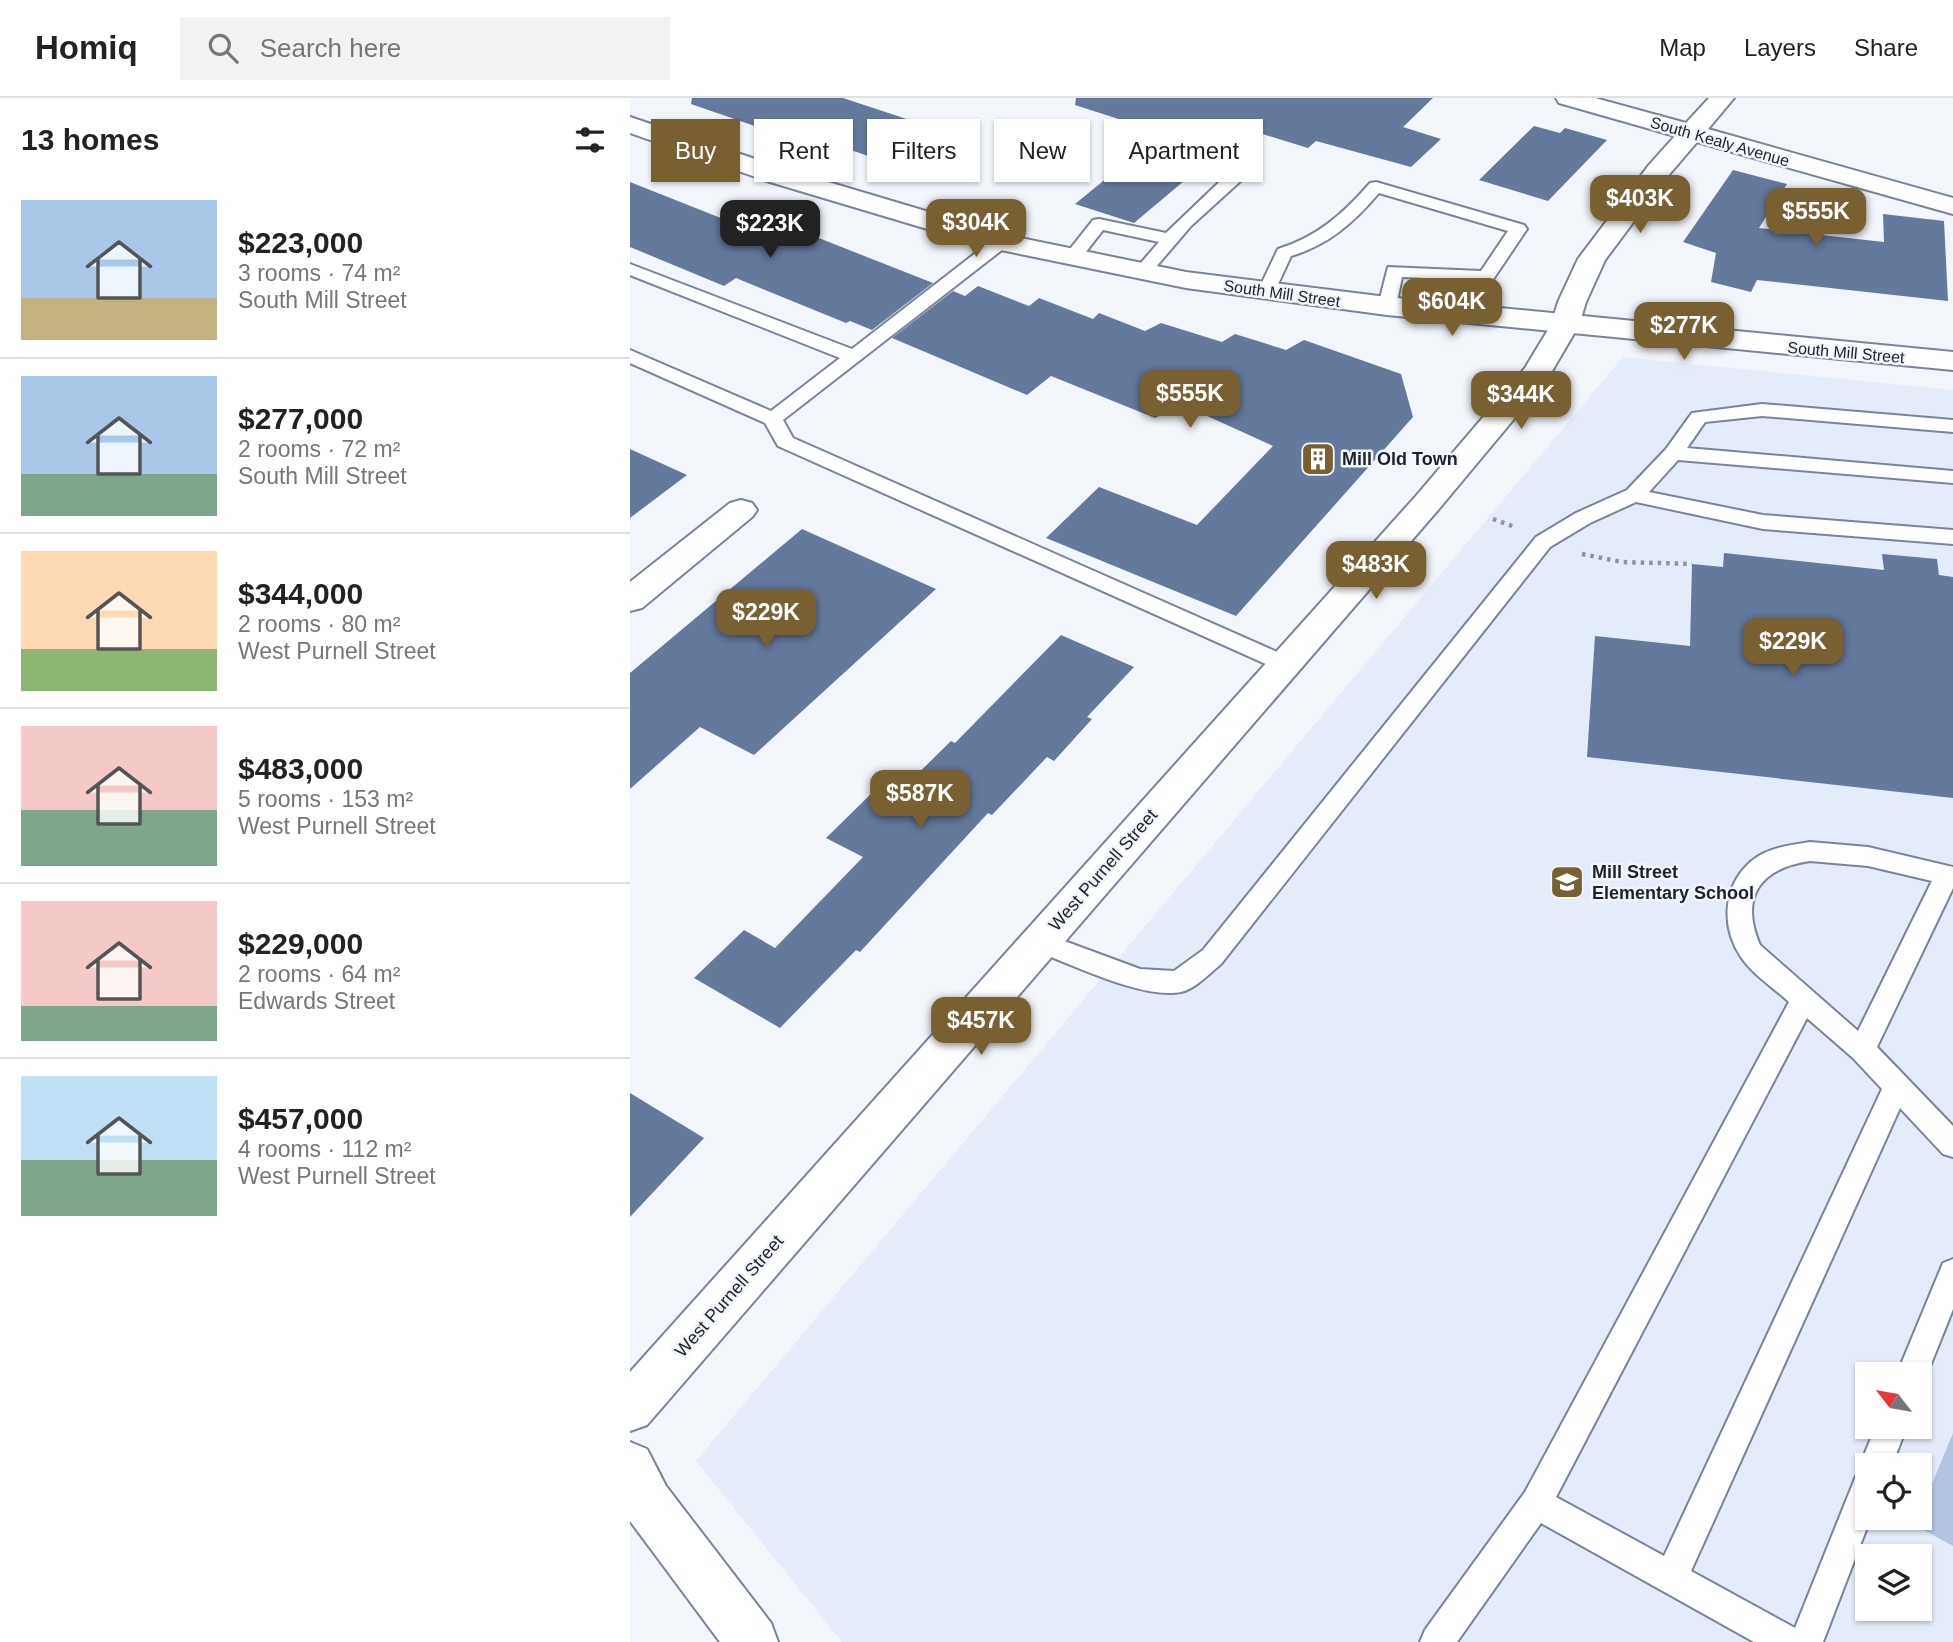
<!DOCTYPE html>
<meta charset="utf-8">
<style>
:root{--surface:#fff;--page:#f2f2f2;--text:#222;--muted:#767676;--line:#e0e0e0;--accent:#786031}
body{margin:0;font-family:Arial,sans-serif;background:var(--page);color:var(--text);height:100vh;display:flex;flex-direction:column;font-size:26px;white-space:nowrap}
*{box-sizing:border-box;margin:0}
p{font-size:23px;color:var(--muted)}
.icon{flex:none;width:38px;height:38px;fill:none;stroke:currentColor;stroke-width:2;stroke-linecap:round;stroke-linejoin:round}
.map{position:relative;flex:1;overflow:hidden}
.sheet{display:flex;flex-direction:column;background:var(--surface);width:630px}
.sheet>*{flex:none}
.banner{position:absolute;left:21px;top:21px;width:665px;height:63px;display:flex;gap:14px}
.needle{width:46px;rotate:301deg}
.buttons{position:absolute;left:1225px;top:1264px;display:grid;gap:14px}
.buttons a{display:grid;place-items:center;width:77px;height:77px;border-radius:0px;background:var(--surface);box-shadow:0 2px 5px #0004;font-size:35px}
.price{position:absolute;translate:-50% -60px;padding:0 16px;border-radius:14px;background:var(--accent);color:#fff;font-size:23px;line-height:46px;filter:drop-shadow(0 2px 4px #0008)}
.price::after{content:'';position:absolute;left:50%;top:42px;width:21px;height:16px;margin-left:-10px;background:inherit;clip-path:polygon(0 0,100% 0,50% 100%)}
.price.active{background:#222;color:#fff}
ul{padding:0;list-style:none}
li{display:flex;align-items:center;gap:21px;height:175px;padding:0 21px}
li+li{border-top:2px solid var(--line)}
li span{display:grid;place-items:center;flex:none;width:196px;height:140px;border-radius:0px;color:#555}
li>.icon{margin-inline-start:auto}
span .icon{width:84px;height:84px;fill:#fffc;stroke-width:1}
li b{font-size:30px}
h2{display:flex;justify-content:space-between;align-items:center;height:84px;padding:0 21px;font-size:30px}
.pill{padding:0 24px;border-radius:0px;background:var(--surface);box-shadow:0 2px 5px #0004;font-size:24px;line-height:63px}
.pill.active{background:var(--accent);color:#fff}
header{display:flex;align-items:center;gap:42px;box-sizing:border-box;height:98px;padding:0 35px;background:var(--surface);border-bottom:2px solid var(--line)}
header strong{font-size:33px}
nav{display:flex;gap:38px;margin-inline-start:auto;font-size:24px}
.search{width:490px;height:63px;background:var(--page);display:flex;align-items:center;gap:18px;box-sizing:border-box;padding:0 24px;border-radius:0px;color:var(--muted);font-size:26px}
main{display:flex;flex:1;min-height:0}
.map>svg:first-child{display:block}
</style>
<header>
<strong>Homiq</strong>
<div class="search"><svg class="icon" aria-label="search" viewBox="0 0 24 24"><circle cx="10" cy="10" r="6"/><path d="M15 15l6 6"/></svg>Search here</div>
<nav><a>Map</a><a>Layers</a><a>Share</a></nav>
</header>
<main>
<section class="sheet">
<h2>13 homes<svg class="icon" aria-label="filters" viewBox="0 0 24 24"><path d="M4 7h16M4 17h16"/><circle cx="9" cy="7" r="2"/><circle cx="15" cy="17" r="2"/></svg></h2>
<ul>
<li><span style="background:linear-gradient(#a9c7e8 70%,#c2b280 0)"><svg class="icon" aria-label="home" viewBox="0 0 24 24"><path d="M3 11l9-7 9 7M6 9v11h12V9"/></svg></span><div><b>$223,000</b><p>3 rooms · 74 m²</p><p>South Mill Street</p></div></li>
<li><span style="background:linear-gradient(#a9c7e8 70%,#7fa58c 0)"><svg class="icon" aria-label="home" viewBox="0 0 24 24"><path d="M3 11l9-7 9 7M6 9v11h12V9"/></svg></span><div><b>$277,000</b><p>2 rooms · 72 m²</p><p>South Mill Street</p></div></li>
<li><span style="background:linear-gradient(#ffd9b3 70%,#8fb573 0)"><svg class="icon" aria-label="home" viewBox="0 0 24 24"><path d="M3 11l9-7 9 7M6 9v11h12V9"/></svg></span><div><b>$344,000</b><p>2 rooms · 80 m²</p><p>West Purnell Street</p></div></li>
<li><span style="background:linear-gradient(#f6c9c9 60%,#7fa58c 0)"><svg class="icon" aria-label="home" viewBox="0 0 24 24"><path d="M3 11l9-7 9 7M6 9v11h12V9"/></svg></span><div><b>$483,000</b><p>5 rooms · 153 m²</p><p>West Purnell Street</p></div></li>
<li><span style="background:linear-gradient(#f6c9c9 75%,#7fa58c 0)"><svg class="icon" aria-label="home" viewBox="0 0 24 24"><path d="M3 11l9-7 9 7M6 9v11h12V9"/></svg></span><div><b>$229,000</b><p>2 rooms · 64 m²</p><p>Edwards Street</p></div></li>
<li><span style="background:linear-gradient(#bfe0f5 60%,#7fa58c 0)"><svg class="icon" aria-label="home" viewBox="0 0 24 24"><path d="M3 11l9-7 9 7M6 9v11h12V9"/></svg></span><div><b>$457,000</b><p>4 rooms · 112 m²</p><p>West Purnell Street</p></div></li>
</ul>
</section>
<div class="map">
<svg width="1323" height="1544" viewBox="0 0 1323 1544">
<rect width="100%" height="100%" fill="#f2f5fa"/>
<path fill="#e5ecf9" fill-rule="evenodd" d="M993,259l330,33v1252h-1111l-146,-181zM1237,1276h53v52h-53zM1237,1367h53v52h-53zM1237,1458h53v52h-53z"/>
<path fill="#b3c3e0" d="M1323,1335v113l-38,-21z"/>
<path fill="#65799d" d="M62,0h151l103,34 -49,34 -107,-37 -9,6 -90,-31z
M446,0h357l-30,29 38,12 -30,28 -95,-26 -8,7 -62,-19 -112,94 -59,-19 87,-71 -87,-28z
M904,28l26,7 5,-5 42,12 -59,61 -69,-21z
M1103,72l54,14 -28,44 125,14 -1,-28 61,7 4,80 -191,-21 -6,12 -40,-10 5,-29 -33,-11z
M0,84l126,50 17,-12 160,63 -61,47 -22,-9 -4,2 -110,-45 -12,8 -94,-39z
M348,188l51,20 10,-8 54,21 6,-6 46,18 16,-8 61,19 13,-8 51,16 18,-10 97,34 12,43 -177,199 -190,-78 53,-51 98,38 76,-79 -90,-41 -28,13 -104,-42 -24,19 -135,-57 61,-47 12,5z
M0,351l57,26 -57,43z
M172,431l134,60 -182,166 -54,-28 -70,62v-116z
M1094,455l160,17 -2,-16 55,5 2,16 14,2v221l-366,-41 8,-121 95,10 2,-82 31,3z
M431,537l73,32 -47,50 5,2 -38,42 -7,-4 -55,58 -4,-2 -128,139 -4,-2 -76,78 -86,-50 50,-48 31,18 88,-91 -37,-19 49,-48 17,9 59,-58 4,2z
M0,995l74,45 -74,79z"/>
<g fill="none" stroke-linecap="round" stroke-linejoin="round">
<g stroke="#78849b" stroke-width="4">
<path id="service" d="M610,69l6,1 2,4 -2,4 -55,50 -42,49h-12l-3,-4 25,-29 -56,-12 -25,32 -6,1 -9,-5 30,-38 6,-1 67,14 68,-65z
M746,84l148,43 3,4 -35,52 -90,-4 -6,29 -9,5 -9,-5 10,-39 93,4 27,-40 -129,-38c-25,29 -50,52 -88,63l-18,39h-12l-3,-4 20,-42c39,-12 65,-35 92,-66z
M371,139l9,5 -3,4 -224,174 10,18 500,221 3,5 -3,5 -8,3 -8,-3 -499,-223 -13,-23 -135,-60v-13l141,61 69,-53 -210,-83v-11l222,85 143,-111z
M1132,306l191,16v12l-191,-16 -57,6 -18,26 266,23v12l-275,-23 -29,32 114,23 190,15v14l-190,-15 -127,-27 -46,21 -40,24 -329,417c-11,9 -26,25 -40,28 -38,8 -112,-29 -150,-43l-4,-7 4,-7 9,-3 100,37 34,2 29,-21 333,-413 40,-24 51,-23 39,-41 26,-36z
M1180,744l58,5 85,20v21l-76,159 76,79v31l-10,-3 -43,-46 -209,463 104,57 61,-152 8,-3 -4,-8 16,-39h31l-15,39h-25v52h4l-48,125h-69l-213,-119 -84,119h-37l5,-12 100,-138 264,-490c-15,-14 -37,-28 -48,-45 -21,-31 -18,-74 13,-98 16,-12 38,-14 56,-17zM1180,763l58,5 64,15 -74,150 -98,-86c-21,-49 1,-77 50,-84zM1177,920l46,40 29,31 -218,467 -108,-59z
M1323,1161v50l-30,75 -3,1v-11h-23l46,-111z"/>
</g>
<g stroke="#78849b" stroke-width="4">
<path id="minor" d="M111,402l11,3 5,7 -5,7 -110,91 -12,3v-29l100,-79z
M0,1344l17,7 19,37 105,137 7,19h-58l-90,-121z"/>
</g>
<g stroke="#78849b" stroke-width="4">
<path id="tertiary" d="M926,0h39l91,25 23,-25h25l-26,31 245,69v16l-256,-72 -30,35 -62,83 -19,42 -7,23 -31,53 -110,132 -791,915 -17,6v-59l786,-876 109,-128 26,-43 7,-23 20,-43 71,-94 26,-29 -116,-33z"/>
</g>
<g stroke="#78849b" stroke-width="4">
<path id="secondary" d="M0,19l158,53 218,65 180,37 201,25 566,55v18l-566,-55 -201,-27 -195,-40 -221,-66 -140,-49z"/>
</g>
<path stroke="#90949b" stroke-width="4.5" stroke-dasharray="3.5 5" stroke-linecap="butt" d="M863,421l22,8
M952,456l40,8 70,2"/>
<use href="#service" fill="#fff" fill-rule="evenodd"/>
<use href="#minor" fill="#fff" fill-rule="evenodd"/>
<use href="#tertiary" fill="#fff" fill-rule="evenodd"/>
<use href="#secondary" fill="#fff" fill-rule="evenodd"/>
</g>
<defs>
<g id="building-square" transform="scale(1.75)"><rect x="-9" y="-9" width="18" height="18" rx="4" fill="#786031" stroke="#f2f5fa"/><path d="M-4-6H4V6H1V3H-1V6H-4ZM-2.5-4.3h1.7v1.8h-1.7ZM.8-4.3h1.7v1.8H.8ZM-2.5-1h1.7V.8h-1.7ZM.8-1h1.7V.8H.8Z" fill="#fff"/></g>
<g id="school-square" transform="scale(1.75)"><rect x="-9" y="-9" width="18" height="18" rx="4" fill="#786031" stroke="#f2f5fa"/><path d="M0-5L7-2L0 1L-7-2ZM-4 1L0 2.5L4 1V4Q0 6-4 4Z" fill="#fff"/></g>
</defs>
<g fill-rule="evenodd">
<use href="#building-square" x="688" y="361"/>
<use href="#school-square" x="937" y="784"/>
</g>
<g text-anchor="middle" stroke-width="5" stroke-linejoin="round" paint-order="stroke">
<g font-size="16" fill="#1c212a" stroke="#f2f5fa">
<text transform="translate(1090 43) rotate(16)" y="6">South Kealy Avenue</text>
<text transform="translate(652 195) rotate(8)" y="6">South Mill Street</text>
<text transform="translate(1216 254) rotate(5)" y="6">South Mill Street</text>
</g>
<g font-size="18" font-weight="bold" fill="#1c212a" stroke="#f2f5fa" text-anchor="start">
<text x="712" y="367">Mill Old Town</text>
<text x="962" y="780">Mill Street<tspan x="962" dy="21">Elementary School</tspan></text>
</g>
<g font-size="18" fill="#1c212a" stroke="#f2f5fa">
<text transform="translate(473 772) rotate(-49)" y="6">West Purnell Street</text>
<text transform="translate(99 1198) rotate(-49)" y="6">West Purnell Street</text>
</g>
</g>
</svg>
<div class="buttons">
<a><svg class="needle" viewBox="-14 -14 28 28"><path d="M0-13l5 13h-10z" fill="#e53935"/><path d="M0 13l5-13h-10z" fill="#767676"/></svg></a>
<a><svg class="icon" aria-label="locate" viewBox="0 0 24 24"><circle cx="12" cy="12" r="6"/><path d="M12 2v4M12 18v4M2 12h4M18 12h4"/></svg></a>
<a><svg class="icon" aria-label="layers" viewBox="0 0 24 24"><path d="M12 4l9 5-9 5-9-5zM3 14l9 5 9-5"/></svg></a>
</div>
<b class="price" style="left:1010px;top:137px">$403K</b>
<b class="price" style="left:1186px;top:150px">$555K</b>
<b class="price" style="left:346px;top:161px">$304K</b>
<b class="price active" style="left:140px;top:162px">$223K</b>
<b class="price" style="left:822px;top:240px">$604K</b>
<b class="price" style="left:1054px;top:264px">$277K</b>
<b class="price" style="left:560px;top:332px">$555K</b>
<b class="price" style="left:891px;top:333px">$344K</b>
<b class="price" style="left:746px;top:503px">$483K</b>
<b class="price" style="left:136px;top:551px">$229K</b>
<b class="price" style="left:1163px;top:580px">$229K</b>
<b class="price" style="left:290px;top:732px">$587K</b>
<b class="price" style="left:351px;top:959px">$457K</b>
<div class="banner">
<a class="pill active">Buy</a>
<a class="pill">Rent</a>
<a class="pill">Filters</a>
<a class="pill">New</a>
<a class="pill">Apartment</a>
</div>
</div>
</main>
